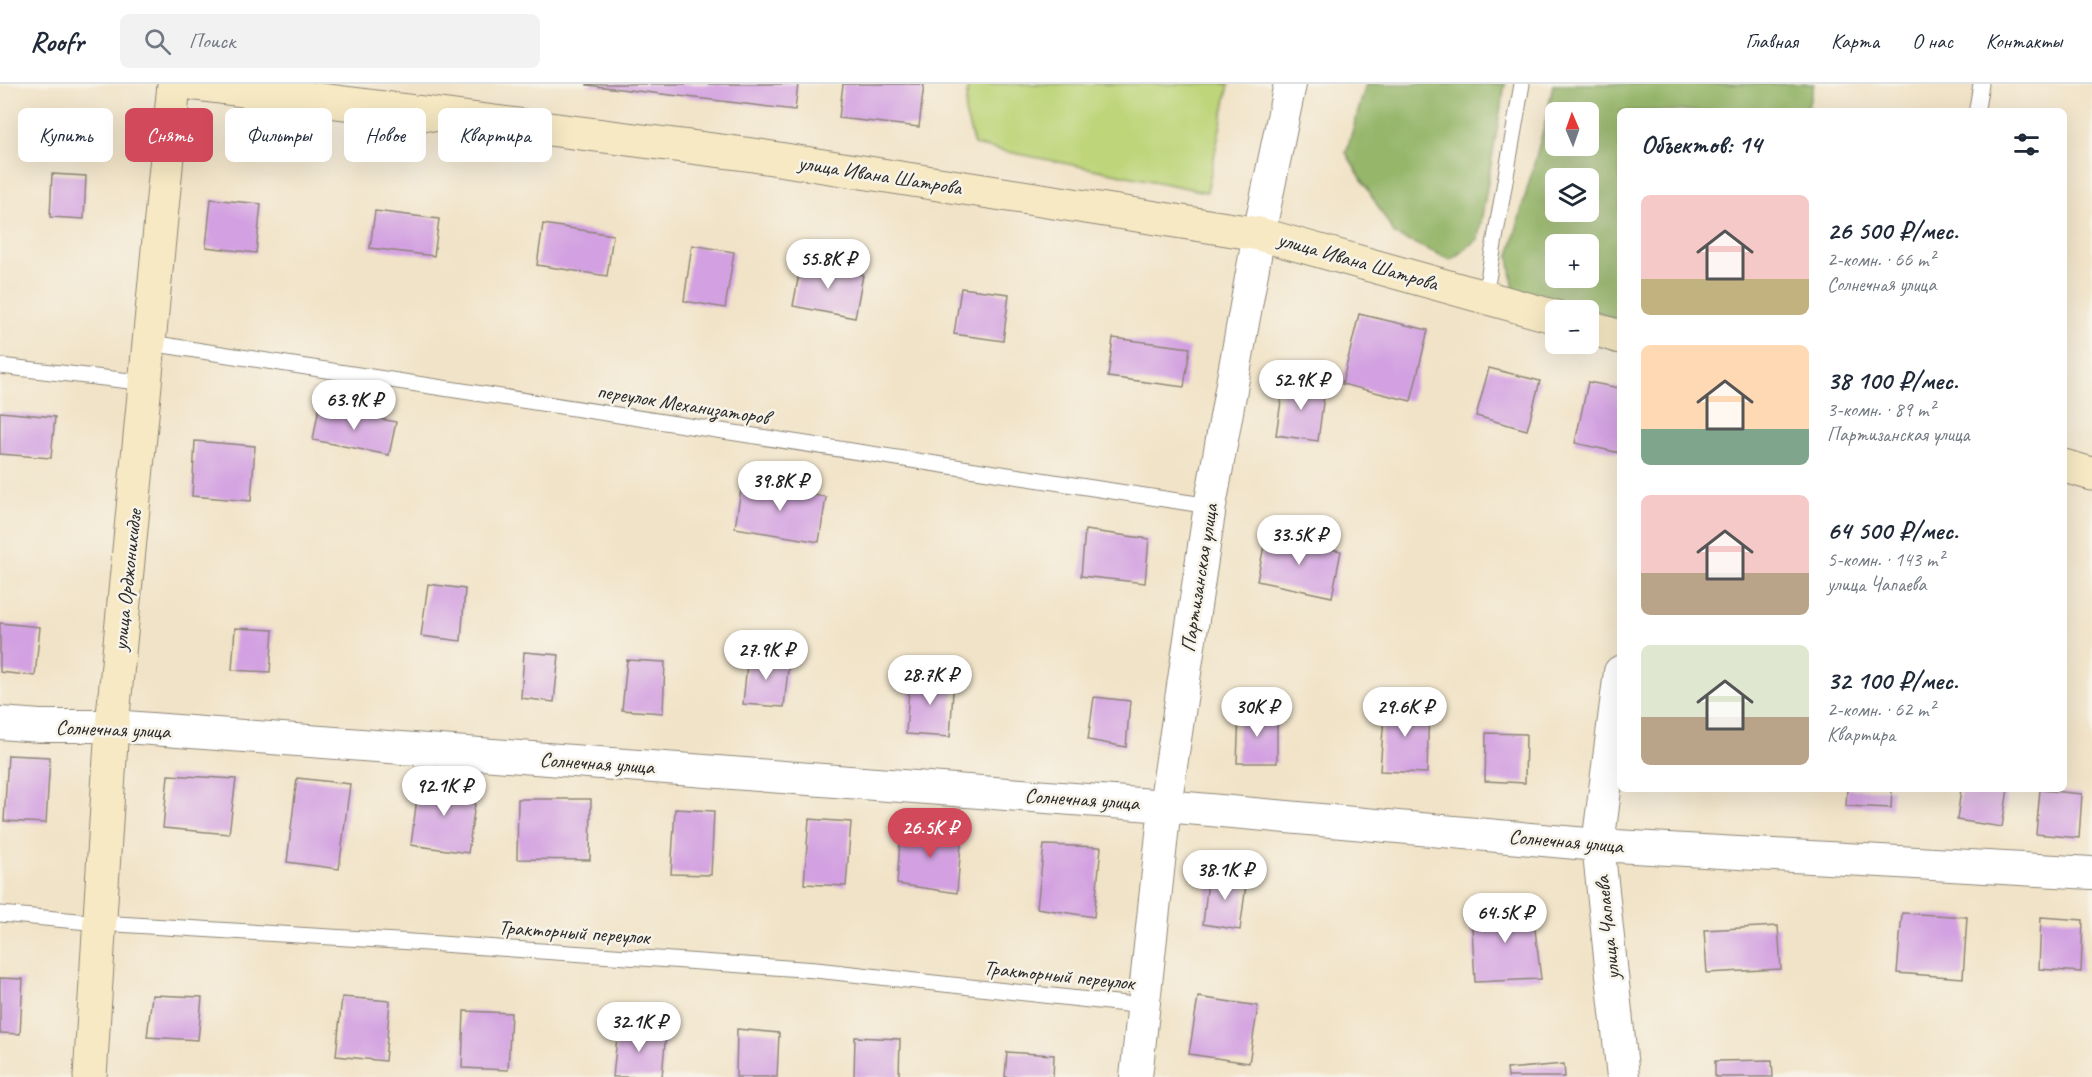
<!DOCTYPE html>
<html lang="ru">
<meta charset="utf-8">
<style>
:root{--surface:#fff;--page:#f2f2f3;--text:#1f2937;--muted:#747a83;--line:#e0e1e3;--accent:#d1495b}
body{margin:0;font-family:Caveat,sans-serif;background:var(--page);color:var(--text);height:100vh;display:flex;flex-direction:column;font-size:22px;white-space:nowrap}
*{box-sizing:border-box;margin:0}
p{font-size:20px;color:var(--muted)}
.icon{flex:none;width:33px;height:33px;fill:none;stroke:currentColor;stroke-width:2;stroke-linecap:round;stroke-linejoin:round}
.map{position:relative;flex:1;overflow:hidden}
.panel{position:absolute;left:1617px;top:24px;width:450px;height:684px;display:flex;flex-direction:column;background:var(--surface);border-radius:9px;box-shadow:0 6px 24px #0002}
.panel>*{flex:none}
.banner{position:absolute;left:18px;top:24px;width:570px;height:54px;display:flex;gap:12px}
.needle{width:39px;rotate:358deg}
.buttons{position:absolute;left:1545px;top:18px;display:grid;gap:12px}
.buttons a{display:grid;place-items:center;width:54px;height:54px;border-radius:9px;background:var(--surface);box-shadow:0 6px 24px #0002;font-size:30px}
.price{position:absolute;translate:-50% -51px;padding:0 14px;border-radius:21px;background:#fff;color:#222;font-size:20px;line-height:39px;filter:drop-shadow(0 2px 3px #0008)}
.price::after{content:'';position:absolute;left:50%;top:36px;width:18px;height:14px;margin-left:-9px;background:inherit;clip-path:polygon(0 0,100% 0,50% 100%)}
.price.selected{background:var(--accent);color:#fff}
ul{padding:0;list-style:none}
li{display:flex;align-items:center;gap:18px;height:150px;padding:0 24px}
li span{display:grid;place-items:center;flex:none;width:168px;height:120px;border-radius:9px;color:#555}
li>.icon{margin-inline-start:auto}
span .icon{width:72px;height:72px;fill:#fffc;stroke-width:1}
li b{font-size:26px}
h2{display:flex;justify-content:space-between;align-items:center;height:72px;padding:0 24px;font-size:26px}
.chip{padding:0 21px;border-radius:9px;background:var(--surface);box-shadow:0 6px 24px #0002;font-size:21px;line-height:54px}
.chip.selected{background:var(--accent);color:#fff}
header{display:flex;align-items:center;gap:36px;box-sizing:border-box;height:84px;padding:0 30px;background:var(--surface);border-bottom:2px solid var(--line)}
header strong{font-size:28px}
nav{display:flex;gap:33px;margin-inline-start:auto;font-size:21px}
.search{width:420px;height:54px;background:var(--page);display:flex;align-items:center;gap:15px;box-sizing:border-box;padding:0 21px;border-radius:9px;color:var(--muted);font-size:22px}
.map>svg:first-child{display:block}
</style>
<header>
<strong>Roofr</strong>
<div class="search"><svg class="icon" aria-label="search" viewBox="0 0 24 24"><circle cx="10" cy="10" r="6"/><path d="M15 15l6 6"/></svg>Поиск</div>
<nav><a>Главная</a><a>Карта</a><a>О нас</a><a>Контакты</a></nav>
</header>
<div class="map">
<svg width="2092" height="993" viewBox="0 0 2092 993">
<rect width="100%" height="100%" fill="#f7f3e8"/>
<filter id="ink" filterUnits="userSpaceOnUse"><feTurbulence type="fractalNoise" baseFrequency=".0167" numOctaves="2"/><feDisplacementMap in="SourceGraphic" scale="12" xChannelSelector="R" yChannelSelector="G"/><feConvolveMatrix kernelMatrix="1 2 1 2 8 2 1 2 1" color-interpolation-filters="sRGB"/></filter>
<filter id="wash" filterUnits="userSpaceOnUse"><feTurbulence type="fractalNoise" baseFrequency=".008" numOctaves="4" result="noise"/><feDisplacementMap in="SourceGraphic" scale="24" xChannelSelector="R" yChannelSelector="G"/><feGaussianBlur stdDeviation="1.35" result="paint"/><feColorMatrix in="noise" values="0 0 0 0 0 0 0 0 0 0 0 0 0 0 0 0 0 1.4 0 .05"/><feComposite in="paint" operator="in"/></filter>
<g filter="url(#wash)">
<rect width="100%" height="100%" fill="#f1e3c7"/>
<path fill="#bed57a" stroke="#748052" stroke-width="1.5" d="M968,0h261l-22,108 -233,-47 -9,-33z"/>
<path fill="#96b66a" stroke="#60704a" stroke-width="1.5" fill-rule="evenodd" d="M1366,0h139l-27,155 -27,21 -56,-25 -49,-82z
M1553,0h261l-7,27h-187v211l-31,-9 -1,-3h-8l-66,-18 -5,-36 37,-136zM1556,28h32v34h-32zM1556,94h32v34h-32zM1556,160h32v34h-32z"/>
<g id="blocks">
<path fill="#d3a1e1" d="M587,0h211l-3,26 -208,-25z
M843,0h81l-5,43 -80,-9z
M52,90l34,2 -2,43 -34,-2z
M211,115l50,5 -5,49 -50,-6z
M375,127l64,8 -5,37 -64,-8z
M543,140l70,11 -6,41 -70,-11z
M692,161l42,7 -9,56 -41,-7z
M801,179l62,12 -8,43 -62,-12z
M961,204l48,6 -6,47 -49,-7z
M1359,230l69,16 -17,71 -69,-17z
M1113,254l77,10 -6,39 -76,-10z
M1489,284l51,13 -13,49 -51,-14z
M1284,297l41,6 -7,54 -42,-6z
M1588,298l32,6v65l-45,-10z
M319,323l77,15 -7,33 -76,-15z
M0,328l55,5 -4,41 -51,-4z
M195,357l60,5 -4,55 -59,-5z
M742,399l84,14 -7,45 -84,-14z
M1085,446l64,9 -4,44 -64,-7z
M1266,452l75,15 -9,46 -75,-16z
M428,500l37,5 -4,52 -40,-5z
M0,539l40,4 -5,49 -35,-4z
M235,544l38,2 -3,42 -38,-2z
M524,568l35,3 -5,47 -33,-4z
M748,570l41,5 -5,48 -41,-3z
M627,576l38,2 -2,51 -41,-3z
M910,590l44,3 -4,60 -44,-3z
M1094,613l36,4 -4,46 -38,-7z
M1385,618l44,4 -2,67 -47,-2z
M1239,628l38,1v50h-40z
M1486,649l40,1 -1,49 -40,-2z
M8,671l42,2 -4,66 -42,-2z
M168,691l68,4 -7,55 -66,-6z
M297,694l53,6 -11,85 -52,-7z
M419,698l58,8 -9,63 -57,-8z
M1847,705h45l-1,19 -45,-2z
M1961,705h47l-6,38 -45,-7z
M2040,706l42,4 -3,44 -43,-4z
M518,715h73l-1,61 -73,-1z
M675,725l39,2 -3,64 -40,-1z
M809,735l42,3 -5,64 -42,-2z
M901,743l61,5 -5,61 -60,-9z
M1044,761l57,2 -7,70 -57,-9z
M1209,788l38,5 -7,53 -37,-6z
M1532,821l9,74 -66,3 -4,-72z
M1902,829l65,4 -4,61 -66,-5z
M2041,833l42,3 -2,52 -42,-3z
M1778,842l3,43 -74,4 -3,-43z
M0,894l23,1 -3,55 -20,-1z
M152,911l50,2 -4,43 -51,-3z
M342,913l48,4 -5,60 -49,-5z
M1198,913l60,9 -9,57 -60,-9z
M464,927l47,2 -3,57 -46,-2z
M618,943l48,4 -4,46h-49z
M737,945l42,4 -2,44h-41z
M855,953l45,2 -1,38h-45z
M1007,968l47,3 -1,22h-48z
M1772,976l1,17h-58v-16z
M1564,980l1,13h-57l-1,-8z"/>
</g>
</g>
<g filter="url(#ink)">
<use href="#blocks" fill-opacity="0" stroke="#8e8779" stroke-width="1.5"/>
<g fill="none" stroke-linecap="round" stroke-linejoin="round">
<g stroke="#8e8779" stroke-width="17">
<path id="lane" d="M1977,24l4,-24
M1485,212l37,-212
M150,259l1060,163
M0,282l147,17
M0,830l100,9 297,18 419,29 328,36"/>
</g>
<g stroke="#8e8779" stroke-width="34">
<path id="street" d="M1620,588l-22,173 25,232
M0,639l40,3h72l1053,80 433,39 494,28
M1136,993l29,-271 45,-300 49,-272 31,-150"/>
</g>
<g stroke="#8e8779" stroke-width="35">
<path id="secondary" d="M195,0l558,71 506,79 297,83
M1588,243l32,10
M2064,382l28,8
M90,993l22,-351 62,-642"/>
</g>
<use href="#lane" stroke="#fff" stroke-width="15"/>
<use href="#street" stroke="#fff" stroke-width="32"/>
<use href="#secondary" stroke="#f6e9c3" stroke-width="33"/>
</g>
</g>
<g text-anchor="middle" stroke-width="5" stroke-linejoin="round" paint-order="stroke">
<g font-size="21" fill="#2b2b2b" stroke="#f7f3e8">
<text transform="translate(880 91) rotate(9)" y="7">улица Ивана Шатрова</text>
<text transform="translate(1358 177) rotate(16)" y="7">улица Ивана Шатрова</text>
<text transform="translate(683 320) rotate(9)" y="7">переулок Механизаторов</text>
<text transform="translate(1199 494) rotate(-81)" y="7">Партизанская улица</text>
<text transform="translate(127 496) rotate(-84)" y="7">улица Орджоникидзе</text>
<text transform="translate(113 645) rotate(2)" y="7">Солнечная улица</text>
<text transform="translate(597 679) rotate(4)" y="7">Солнечная улица</text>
<text transform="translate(1082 715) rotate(4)" y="7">Солнечная улица</text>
<text transform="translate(1566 757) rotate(5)" y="7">Солнечная улица</text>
<text transform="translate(1607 844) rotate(-96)" y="7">улица Чапаева</text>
<text transform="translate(574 848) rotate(4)" y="7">Тракторный переулок</text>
<text transform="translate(1059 891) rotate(6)" y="7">Тракторный переулок</text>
</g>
</g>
</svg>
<div class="buttons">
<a><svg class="needle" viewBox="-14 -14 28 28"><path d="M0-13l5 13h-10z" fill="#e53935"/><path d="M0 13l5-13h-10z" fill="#747a83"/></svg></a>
<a><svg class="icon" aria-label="layers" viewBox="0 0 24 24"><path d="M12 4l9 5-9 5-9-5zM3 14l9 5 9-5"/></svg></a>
<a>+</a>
<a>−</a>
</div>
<b class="price" style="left:828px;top:206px">55.8K ₽</b>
<b class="price" style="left:1301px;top:327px">52.9K ₽</b>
<b class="price" style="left:354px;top:347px">63.9K ₽</b>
<b class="price" style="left:780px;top:428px">39.8K ₽</b>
<b class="price" style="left:1299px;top:482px">33.5K ₽</b>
<b class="price" style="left:766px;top:597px">27.9K ₽</b>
<b class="price" style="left:930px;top:622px">28.7K ₽</b>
<b class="price" style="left:1257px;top:654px">30K ₽</b>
<b class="price" style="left:1405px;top:654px">29.6K ₽</b>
<b class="price" style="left:444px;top:733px">92.1K ₽</b>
<b class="price selected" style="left:930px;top:775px">26.5K ₽</b>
<b class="price" style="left:1225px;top:817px">38.1K ₽</b>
<b class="price" style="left:1505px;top:860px">64.5K ₽</b>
<b class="price" style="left:639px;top:969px">32.1K ₽</b>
<div class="banner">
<a class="chip">Купить</a>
<a class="chip selected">Снять</a>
<a class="chip">Фильтры</a>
<a class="chip">Новое</a>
<a class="chip">Квартира</a>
</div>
<section class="panel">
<h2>Объектов: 14<svg class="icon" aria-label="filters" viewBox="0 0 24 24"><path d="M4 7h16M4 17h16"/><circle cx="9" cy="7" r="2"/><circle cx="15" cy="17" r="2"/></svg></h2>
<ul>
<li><span style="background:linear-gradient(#f6c9c9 70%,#c2b280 0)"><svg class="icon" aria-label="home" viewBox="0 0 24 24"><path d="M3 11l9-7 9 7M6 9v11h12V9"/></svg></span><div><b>26 500 ₽/мес.</b><p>2-комн. · 66 m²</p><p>Солнечная улица</p></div></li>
<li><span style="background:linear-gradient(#ffd9b3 70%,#7fa58c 0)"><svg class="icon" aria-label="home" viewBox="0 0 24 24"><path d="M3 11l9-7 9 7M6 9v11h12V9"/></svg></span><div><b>38 100 ₽/мес.</b><p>3-комн. · 89 m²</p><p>Партизанская улица</p></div></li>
<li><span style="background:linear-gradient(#f6c9c9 65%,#b9a48a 0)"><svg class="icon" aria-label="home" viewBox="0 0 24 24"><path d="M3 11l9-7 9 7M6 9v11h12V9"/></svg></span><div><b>64 500 ₽/мес.</b><p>5-комн. · 143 m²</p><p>улица Чапаева</p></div></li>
<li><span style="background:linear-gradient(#dfe7d0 60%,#b9a48a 0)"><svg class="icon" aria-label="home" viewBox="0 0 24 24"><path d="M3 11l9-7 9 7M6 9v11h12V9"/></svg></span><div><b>32 100 ₽/мес.</b><p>2-комн. · 62 m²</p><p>Квартира</p></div></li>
</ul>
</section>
</div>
